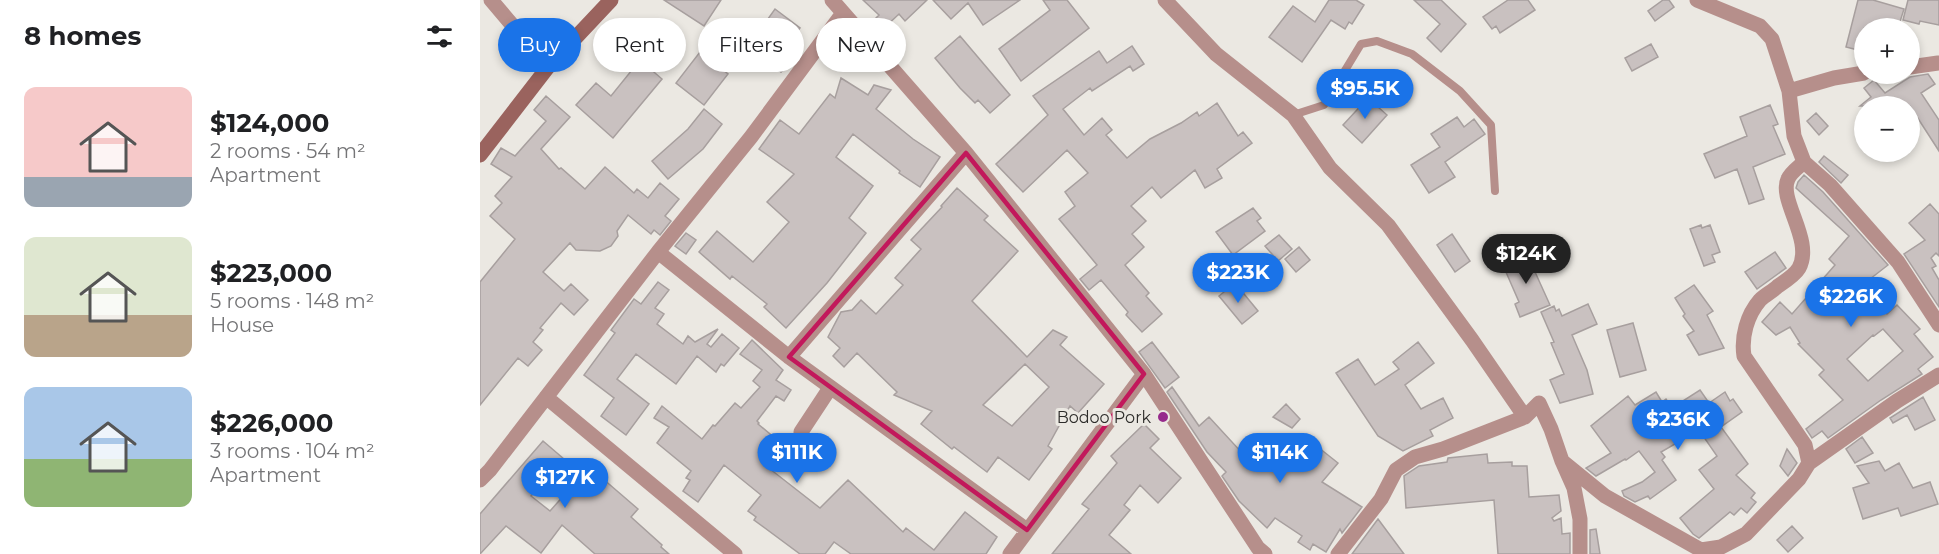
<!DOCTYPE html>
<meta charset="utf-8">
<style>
:root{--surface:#fff;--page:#f2f2f2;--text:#202124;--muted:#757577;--accent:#1a73e8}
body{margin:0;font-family:Montserrat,sans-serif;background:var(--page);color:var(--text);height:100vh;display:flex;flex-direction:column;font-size:22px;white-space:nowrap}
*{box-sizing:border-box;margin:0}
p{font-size:20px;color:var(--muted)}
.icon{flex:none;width:33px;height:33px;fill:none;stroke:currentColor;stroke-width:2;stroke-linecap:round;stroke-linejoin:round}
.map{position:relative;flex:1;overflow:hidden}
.sheet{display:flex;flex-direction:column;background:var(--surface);width:480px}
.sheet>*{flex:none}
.banner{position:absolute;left:18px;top:18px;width:570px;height:54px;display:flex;gap:12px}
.fabs{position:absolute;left:1374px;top:18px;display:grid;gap:12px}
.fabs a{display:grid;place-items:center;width:66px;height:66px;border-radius:50%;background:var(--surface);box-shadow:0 3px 9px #0003;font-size:30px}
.price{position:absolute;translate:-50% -51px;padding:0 14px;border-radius:21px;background:var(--accent);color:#fff;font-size:20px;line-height:39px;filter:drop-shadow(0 2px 3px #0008)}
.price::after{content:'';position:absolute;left:50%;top:36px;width:18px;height:14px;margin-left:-9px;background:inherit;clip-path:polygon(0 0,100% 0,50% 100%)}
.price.current{background:#222;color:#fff}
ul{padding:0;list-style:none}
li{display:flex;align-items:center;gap:18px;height:150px;padding:0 24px}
li span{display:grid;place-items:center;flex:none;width:168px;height:120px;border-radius:12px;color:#555}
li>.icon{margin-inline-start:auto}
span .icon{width:72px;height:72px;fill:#fffc;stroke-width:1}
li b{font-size:26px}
h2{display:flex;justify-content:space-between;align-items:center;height:72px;padding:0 24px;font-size:26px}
.tag{padding:0 21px;border-radius:27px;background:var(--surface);box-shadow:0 3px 9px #0003;font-size:21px;line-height:54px}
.tag.current{background:var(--accent);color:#fff}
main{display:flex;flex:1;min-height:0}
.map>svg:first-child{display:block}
</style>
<main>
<section class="sheet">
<h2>8 homes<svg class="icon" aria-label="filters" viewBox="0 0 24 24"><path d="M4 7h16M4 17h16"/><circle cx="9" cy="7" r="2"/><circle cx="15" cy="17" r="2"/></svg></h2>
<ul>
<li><span style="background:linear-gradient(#f6c9c9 75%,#9aa5b1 0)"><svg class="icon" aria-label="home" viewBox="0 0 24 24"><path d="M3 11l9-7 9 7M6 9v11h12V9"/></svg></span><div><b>$124,000</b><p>2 rooms · 54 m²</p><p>Apartment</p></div></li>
<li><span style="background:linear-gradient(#dfe7d0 65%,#b9a48a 0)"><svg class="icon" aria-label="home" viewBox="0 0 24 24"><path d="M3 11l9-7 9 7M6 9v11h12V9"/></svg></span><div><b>$223,000</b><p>5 rooms · 148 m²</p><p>House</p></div></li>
<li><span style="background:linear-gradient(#a9c7e8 60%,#8fb573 0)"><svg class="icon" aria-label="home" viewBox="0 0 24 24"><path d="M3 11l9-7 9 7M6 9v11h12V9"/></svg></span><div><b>$226,000</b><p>3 rooms · 104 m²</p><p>Apartment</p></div></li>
</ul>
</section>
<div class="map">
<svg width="1459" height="554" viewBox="0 0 1459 554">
<rect width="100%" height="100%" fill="#ebe8e2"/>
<path fill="#c9c1c0" stroke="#a79f9e" stroke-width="1.5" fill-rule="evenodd" d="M184,0h57l-17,26z
M383,0h64l-22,21 -6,-7 -15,14 -9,-9 4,-4z
M453,0h87l-37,25 -15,-22 -17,16z
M563,0h24l22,28 -68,53 -22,-32 51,-39z
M849,0h27l8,5 -12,19 -3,-2 -4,7 -14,-9 -29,42 -33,-25 24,-31 22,16z
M934,0h27l25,24 -25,28 -14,-14 13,-14z
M1028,0h20l7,10 -35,23 -4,-7 -4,3 -9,-12z
M1183,0h6l5,7 -19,14 -7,-10z
M1378,0h15l31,9 -6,19h-34l-6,22 -12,-3z
M1428,0h31v25l-19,-4 -1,3 -16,-4z
M295,9l25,19 -16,21 -24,-19z
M480,36l50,59 -20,18 -12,-13 -3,3 -15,-15 -25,-30z
M1171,44l7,13 -26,14 -7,-13z
M312,46l7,10 -1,2 -17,14 -10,-7 5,-7z
M652,46l12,18 -11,7 -3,-5 -38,25 -2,-3 -27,21 21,26 18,-17 10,12 -6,5 21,23 23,-19 31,-16 16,-11 2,4 18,-13 21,33 5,-4 9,11 -35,26 5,9 -17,10 -10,-18 -34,28 -9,-11 -21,19 15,15 -14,13 12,13 -19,18 24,28 -3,3 16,18 -20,18 -16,-17 2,-3 -27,-32 -12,10 -9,-11 17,-14 -38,-46 16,-13 -10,-14 23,-19 -21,-23 -44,42 -27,-28 52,-49 -15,-19 66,-45 8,12z
M220,52l28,22 -24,31 -28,-22z
M160,60l22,19 -49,59 -37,-33 20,-22 15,13z
M1448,74l7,10 -14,9 18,27v31l-29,-45h-50l11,-9 -7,-9 10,-8 11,13 25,-16z
M361,78l27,17 6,-10 17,5 -15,19 37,30 27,18 -20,30 -21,-14 1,-2 -47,-37 -17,23 37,29 -24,32 17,15 -39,50 -41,45 -22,-21 3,-3 -35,-28 -2,3 -31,-27 18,-21 36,31 36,-40 -22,-20 27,-28 -35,-25 21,-29 19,14 31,-40 5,4z
M66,96l24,21 -29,32 18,20 2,-1 24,21 20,-22 29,26 3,-4 11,9 12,-15 19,16 -14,17 6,5 -11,14 -6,-5 -3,4 -23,-19 -11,16 1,5 -7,10 -11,5 -24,-1 -6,-7 -27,29 21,19 7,-7 17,16 -14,15 -13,-12 -21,25 3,2 -10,12 9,8 -14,16 -10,-8 -38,47v-123l35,-43 -25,-23 12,-13 -7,-7 17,-19 -21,-13 10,-16 14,8 31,-35 -12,-11z
M888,98l19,17 -25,28 -19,-18z
M1290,105l8,19 -5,2 12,28 -32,13 11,32 -15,5 -12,-35 -22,9 -11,-24 43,-18 -7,-19z
M224,109l18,15 -19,25 -35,30 -16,-18 36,-32z
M1336,113l12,13 -9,9 -12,-14z
M977,117l7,10 10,-8 11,15 -40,28 10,15 -26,16 -18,-28 29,-18 -9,-13z
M1344,156l24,19 -7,8 -22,-21z
M1324,175l19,17 65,73 -27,21 26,28 10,-9 23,24 -6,5 19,23 -15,12 4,5 -41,26 -53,38 -6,-7 -10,7 -6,-9 37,-29 -24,-25 5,-5 -26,-26 2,-1 -10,-16 -14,8 -14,-13 18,-20 12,12 43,-49 -6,-6 20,-23 -53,-48 2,-6zM1403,329l20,22 -35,30 -21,-22 26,-24 1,1z
M477,188l31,28 -4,4 34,31 -46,50 55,56 26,-27 14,7 -7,8 44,39 -26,29 -8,-7 -22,40 4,3 -23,31 -31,-23 -11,15 -33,-25 -2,2 -31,-25 11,-13 -38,-16 3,-3 -40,-39 -13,14 -11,-11 7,-8 -12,-11 13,-25 11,-2 9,-10 15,14 27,-29 -8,-7 26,-29 -10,-9 31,-33 -1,-1zM545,364l24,23 -37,39 -29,-21z
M1450,204l9,10v42l-3,-3 -5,5 5,8 -4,2 7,12v27l-35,-53 21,-14 -16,-17z
M773,208l8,10 -4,3 8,10 -32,24 -17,-23z
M1221,225l1,3 8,-3 10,27 -8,3 3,7 -11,4 -14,-37z
M206,233l10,7 -10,14 -11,-8z
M972,234l18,27 -15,11 -18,-27z
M799,235l13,14 -14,12 -13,-15z
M819,247l11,13 -14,12 -11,-13z
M1046,252l24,53 -30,12 -5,-13 4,-2 -17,-39z
M1295,252l11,16 -29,21 -12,-17z
M178,282l11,8 -14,18 9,6 -7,10 26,20 5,-8 7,6 23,-13 -11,15 4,3 11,-13 17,14 -15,18 -3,-2 -5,8 -19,-16 -21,28 -40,-30 -19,25 32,25 -23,31 -25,-19 13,-18 -30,-23 31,-42 -4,-3 23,-31 7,5z
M755,283l23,28 -16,13 -23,-28z
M1214,285l19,26 -6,4 17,33 -25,7 -12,-20 7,-4 -11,-15 2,-2 -10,-16z
M1108,304l9,20 -25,11 15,35 6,24 -33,9 -10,-23 14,-6 -13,-31 3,-1 -13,-30 13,-6 2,5 3,-2 3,7z
M1153,323l13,47 -26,7 -13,-47z
M272,340l31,30 -7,10 15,10 -7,11 -8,-5 -19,25 2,2 -1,1 29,24 -17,21 50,39 28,-28 55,52 3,-4 28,22 31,-38 32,25 -11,17h-135l-17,-12 -9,12h-25l-46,-34 2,-3 -8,-6 13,-16 -37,-30 -26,37 -15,-11 7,-11 -4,-2 5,-7 -34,-28 12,-16 -15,-9 8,-12 40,33 11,-14 2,1 20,-23 6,5 19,-21 -7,-6 9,-11 -22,-16z
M672,342l27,35 -14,11 -26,-36z
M938,342l16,21 -29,22 16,24 22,-11 10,20 -23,12 3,6 -30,15 -25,-15 -42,-63 22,-14 17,26 24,-16 -6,-7z
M692,387l27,39 10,-9 34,37 4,-4 6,6 16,-17 24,23 16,-22 29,23 -16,19 40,25 -20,26 -2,-4 -14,23 -13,-8 -3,6 -12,-8 4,-6 -27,-18 -8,10 -28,-27 -17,-25 4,-4 -19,-20 -40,-60z
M1220,390l9,13 16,-11 5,9 3,-2 9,13 -21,15 27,37 -12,11 19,18 -4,5 5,4 -9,11 -6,-5 -7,7 -4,-3 -31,26 -6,-4 -13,-16 34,-29 -15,-19 18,-14 -18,-26 -38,22 4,5 -3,3 14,20 -26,19 -2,-3 -13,6 -11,-6 -2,-5 20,-9 13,-10 -16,-21 -13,9 -1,-1 -29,17 -10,-8 25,-15 -20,-27 37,-30 7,9 21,-13 6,10 4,-3 6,9z
M1443,397l12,23 -20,10 -8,-15 -14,8 -3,-5z
M806,404l14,15 -8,9 -19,-11z
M664,424l15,15 -9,9 31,30 -23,25 -18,-18 -16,20 6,5 -21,25 22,19h-79l37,-45 -7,-5 35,-41 -6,-7z
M1382,437l11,16 -18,10 -9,-14z
M63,441l35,30 8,-9 19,13 -3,3 36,31 -7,8 31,28 -1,2 8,7h-74l-33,-29 -21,28 -35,-27 -26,28v-40zM68,477l18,16 -16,18 -19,-15z
M1307,449l10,14 -9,13 -8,-10z
M1007,454l1,9 24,-1v4h15l2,31 30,-2 2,16 -9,7 2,3 7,-3 1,16 8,-1v21h-72l-4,-54 -88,8 -2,-32 15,-10 28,-4 1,-4z
M1399,461l6,10 14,-8 14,25 17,-6 8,22 -37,12 -3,-8 -35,11 -10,-31 16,-5 -12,-17z
M898,519l26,35h-52z
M1312,526l11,12 -15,14 -11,-12z
M1116,529l4,25h-10v-24z"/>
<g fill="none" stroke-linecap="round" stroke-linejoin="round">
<path stroke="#b68f8b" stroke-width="8" d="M813,115l31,-10 37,-61 16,-3 35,13 48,37 31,34 4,66"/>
<path stroke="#b68f8b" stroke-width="15" d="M11,0l57,67
M352,0l134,153 178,221 114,174 7,6
M685,0l51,54 77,61 37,53 58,57 84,115 53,77
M1217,0l63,26 12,13 17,52 5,45 10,26 26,23 68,77 41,63
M1430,67l28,-4
M1309,91l45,-13 30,-5
M178,252l131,105 238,173
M309,357l177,-204
M66,397l189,157
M321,432l29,-44
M1082,461l43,35 96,54 20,-3 25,-13 53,-55 10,-16 -4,-18 -61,-89c-3,-19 3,-41 16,-56 5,-5 13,-9 18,-14 6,-4 17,-11 21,-18 15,-28 -21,-68 -11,-89 3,-7 11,-12 16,-17
M1329,463l88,-62 42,-26
M0,480l10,-10 168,-218 93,-115 92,-124
M530,554l134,-180
M858,554l43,-55 15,-29 19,-13 28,-8 82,-32 14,-14 12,26 11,32 12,27 6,31v35"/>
<path stroke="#9a635e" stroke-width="15" d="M0,155l68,-88 63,-67"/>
</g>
<path fill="none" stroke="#c2185b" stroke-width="4.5" stroke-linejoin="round" d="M486,153l178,221 -117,156 -238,-173z"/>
<circle fill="#962a8c" stroke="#ebe8e2" stroke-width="2" cx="683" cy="417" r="6"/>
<g text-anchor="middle" stroke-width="6" stroke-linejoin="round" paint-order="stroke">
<g font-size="16" fill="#2d2c2a" stroke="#ebe8e2" text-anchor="end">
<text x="671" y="423">Bodoo Pork</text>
</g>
</g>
</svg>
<div class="fabs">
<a>+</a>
<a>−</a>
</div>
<b class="price" style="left:885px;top:120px">$95.5K</b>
<b class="price current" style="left:1046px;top:285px">$124K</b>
<b class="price" style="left:758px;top:304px">$223K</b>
<b class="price" style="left:1371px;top:328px">$226K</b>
<b class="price" style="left:1198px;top:451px">$236K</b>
<b class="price" style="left:317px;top:484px">$111K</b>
<b class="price" style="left:800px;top:484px">$114K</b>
<b class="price" style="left:85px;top:509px">$127K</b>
<div class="banner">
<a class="tag current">Buy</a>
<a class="tag">Rent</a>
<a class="tag">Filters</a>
<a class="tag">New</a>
</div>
</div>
</main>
